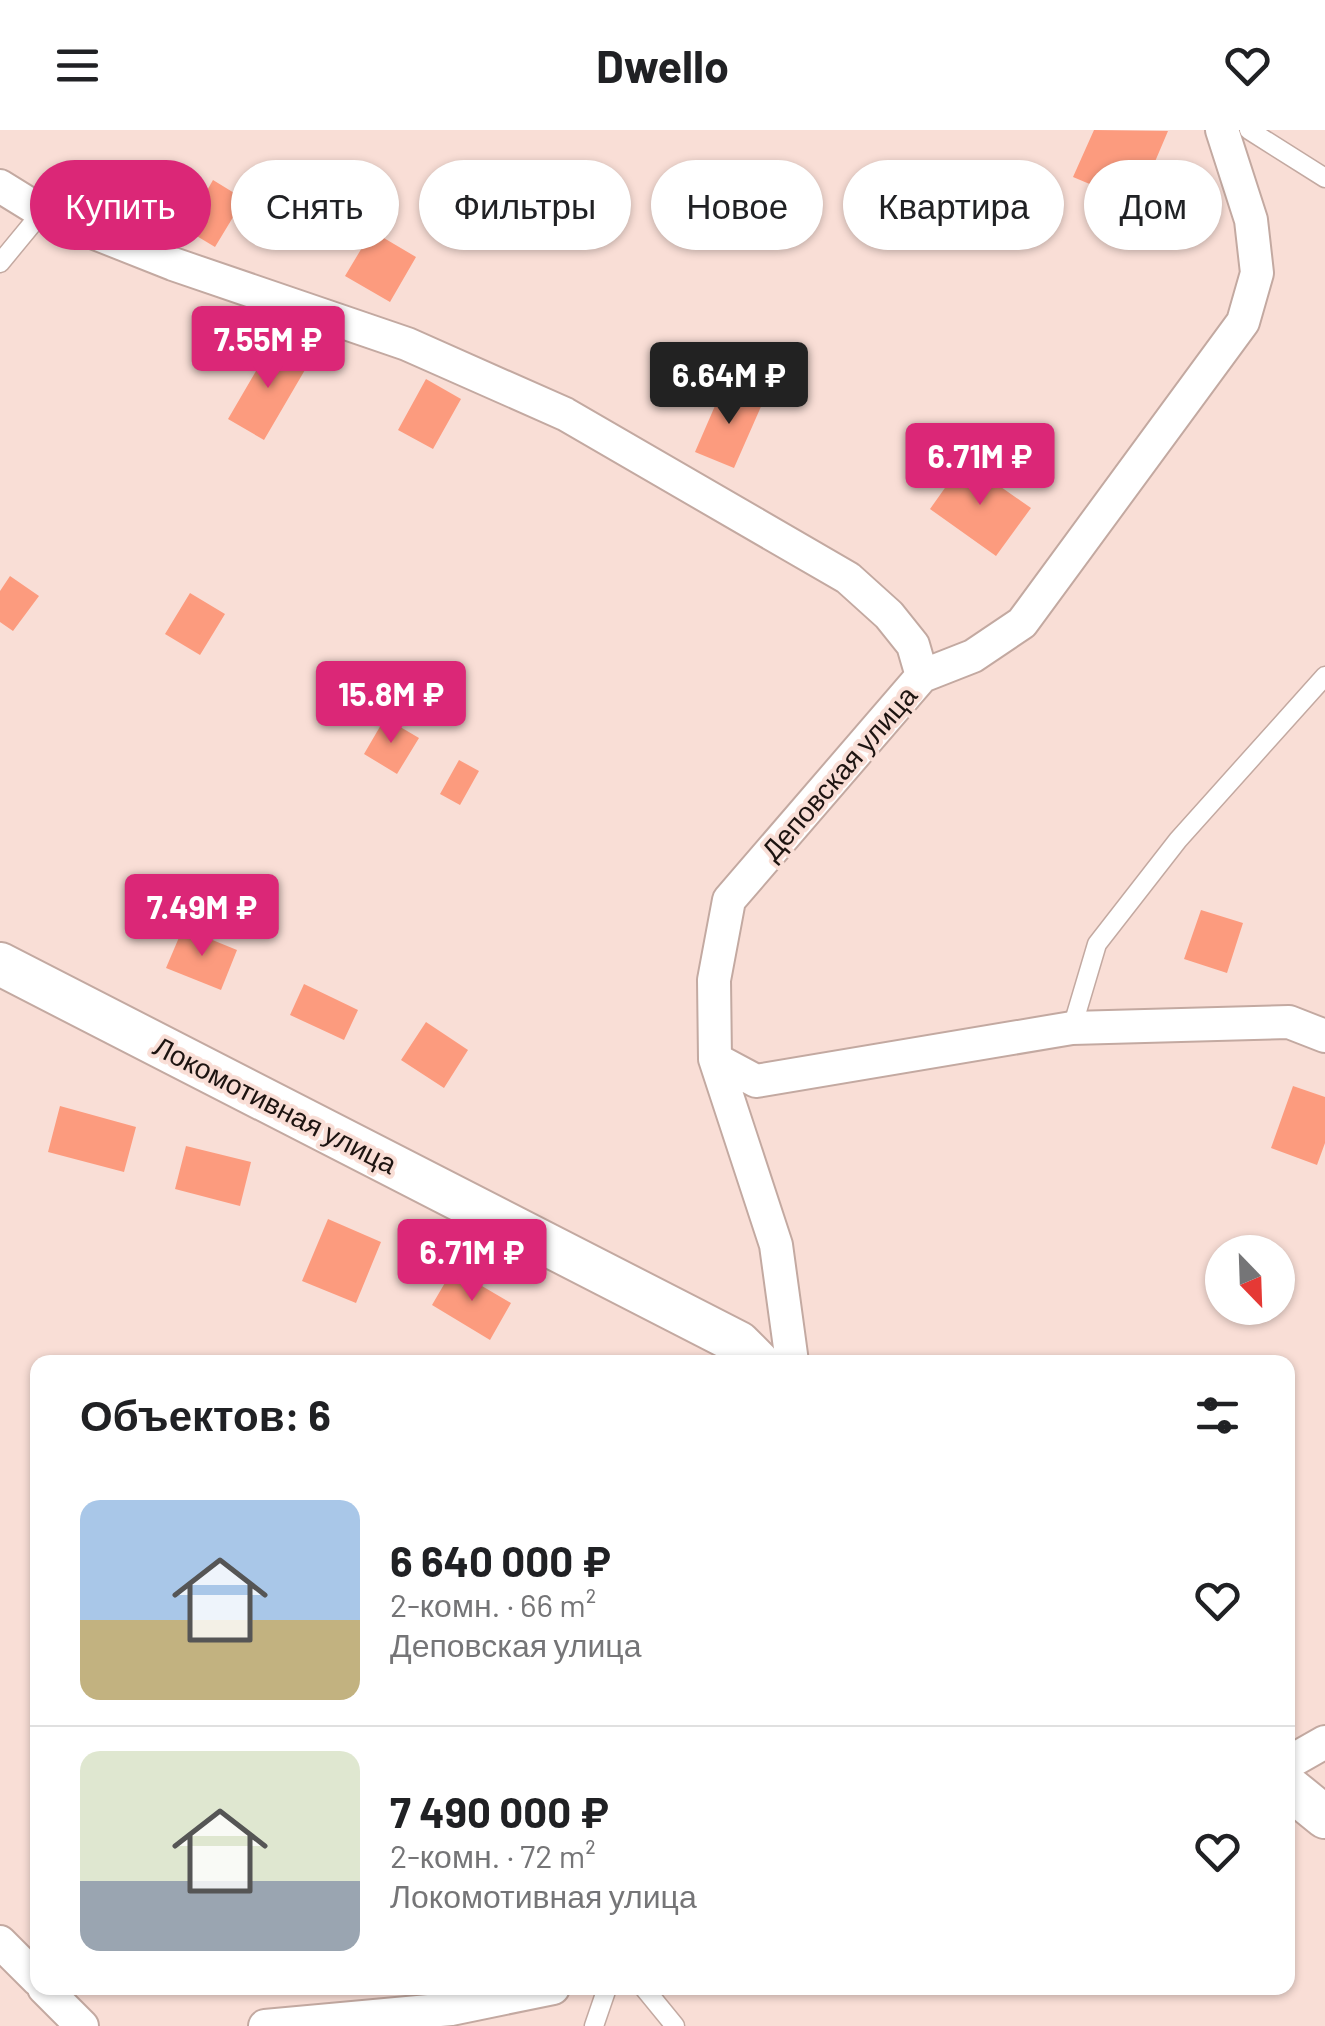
<!DOCTYPE html>
<html lang="ru">
<meta charset="utf-8">
<style>
:root{--surface:#fff;--page:#f2f2f2;--text:#202124;--muted:#757577;--line:#e0e0e0;--accent:#db2777}
body{margin:0;font-family:Barlow,sans-serif;background:var(--page);color:var(--text);height:100vh;display:flex;flex-direction:column;font-size:38px;white-space:nowrap}
*{box-sizing:border-box;margin:0}
p{font-size:32px;color:var(--muted)}
.icon{flex:none;width:55px;height:55px;fill:none;stroke:currentColor;stroke-width:2;stroke-linecap:round;stroke-linejoin:round}
.map{position:relative;flex:1;overflow:hidden}
.sheet{position:absolute;left:30px;top:1225px;width:1265px;height:640px;display:flex;flex-direction:column;background:var(--surface);border-radius:20px;box-shadow:0 2px 8px #0004}
.sheet>*{flex:none}
.banner{position:absolute;left:30px;top:30px;width:1265px;height:90px;display:flex;gap:20px}
.needle{width:65px;rotate:157deg}
.controls{position:absolute;left:1205px;top:1105px;display:grid;gap:20px}
.controls a{display:grid;place-items:center;width:90px;height:90px;border-radius:50%;background:var(--surface);box-shadow:0 2px 8px #0004;font-size:50px}
.price{position:absolute;translate:-50% -85px;padding:0 22px;border-radius:10px;background:var(--accent);color:#fff;font-size:32px;line-height:65px;filter:drop-shadow(0 2px 5px #0008)}
.price::after{content:'';position:absolute;left:50%;top:60px;width:30px;height:22px;margin-left:-15px;background:inherit;clip-path:polygon(0 0,100% 0,50% 100%)}
.price.selected{background:#222;color:#fff}
ul{padding:0;list-style:none}
li{display:flex;align-items:center;gap:30px;height:250px;padding:0 50px}
li+li{border-top:2px solid var(--line)}
li span{display:grid;place-items:center;flex:none;width:280px;height:200px;border-radius:20px;color:#555}
li>.icon{margin-inline-start:auto}
span .icon{width:120px;height:120px;fill:#fffc;stroke-width:1}
li b{font-size:42px}
h2{display:flex;justify-content:space-between;align-items:center;height:120px;padding:0 50px;font-size:42px}
.pill{padding:0 35px;border-radius:45px;background:var(--surface);box-shadow:0 2px 8px #0004;font-size:35px;line-height:90px}
.pill.selected{background:var(--accent);color:#fff}
header{display:flex;justify-content:space-between;align-items:center;height:130px;padding:0 50px;background:var(--surface);font-size:45px;font-weight:700}
.map>svg:first-child{display:block}
</style>
<header><svg class="icon" aria-label="menu" viewBox="0 0 24 24"><path d="M4 6h16M4 12h16M4 18h16"/></svg>Dwello<svg class="icon" aria-label="heart" viewBox="0 0 24 24"><path d="M12 20l-8-8c-3-5 5-10 8-4 3-6 11-1 8 4z"/></svg></header>
<div class="map">
<svg width="1325" height="1896" viewBox="0 0 1325 1896">
<rect width="100%" height="100%" fill="#f9ded6"/>
<path fill="#fc9b7e" d="M1094,0l74,1 -31,73 -64,-27z
M213,50l31,19 -29,48 -30,-18z
M372,101l44,26 -26,45 -45,-26z
M273,212l36,21 -45,77 -36,-21z
M426,249l35,20 -28,50 -35,-19z
M724,255l39,17 -29,66 -39,-16z
M964,331l67,47 -35,48 -66,-47z
M10,446l29,20 -26,35 -13,-9v-31z
M190,463l35,21 -25,41 -35,-21z
M385,588l34,20 -22,36 -33,-20z
M459,630l20,11 -19,34 -20,-11z
M1201,780l42,13 -16,50 -43,-14z
M183,798l54,22 -16,40 -55,-22z
M304,854l54,26 -14,30 -54,-25z
M426,892l42,28 -24,38 -43,-28z
M1293,956l32,11v46l-8,22 -46,-17z
M60,976l76,21 -12,45 -76,-20z
M186,1016l65,16 -11,44 -65,-17z
M328,1089l53,23 -25,61 -54,-22z
M453,1139l58,34 -21,37 -58,-35z"/>
<g fill="none" stroke-linecap="round" stroke-linejoin="round">
<g stroke="#c3a9a1" stroke-width="21">
<path id="service" d="M1249,0l76,48
M0,133l42,-51
M1072,898l25,-84 81,-104 147,-164
M644,1858l31,38
M594,1896l13,-38"/>
</g>
<g stroke="#c3a9a1" stroke-width="36">
<path id="minor" d="M0,56l42,26 131,52 234,80 158,70 283,164 41,37 24,30 9,31 -193,224 -15,80 1,79 61,186 16,117
M922,546l51,-20 49,-33 221,-301 14,-49 -6,-53 -29,-90
M715,929l41,22 316,-53 217,-6 36,14
M1288,1633l37,-21
M0,1812l38,38
M44,1858l38,38
M265,1896l186,-17 102,-21"/>
</g>
<g stroke="#c3a9a1" stroke-width="46">
<path id="tertiary" d="M0,834l739,379 19,19
M1288,1657l37,30"/>
</g>
<use href="#service" stroke="#fff" stroke-width="18"/>
<use href="#minor" stroke="#fff" stroke-width="32"/>
<use href="#tertiary" stroke="#fff" stroke-width="42"/>
</g>
<g text-anchor="middle" stroke-width="8" stroke-linejoin="round" paint-order="stroke">
<g font-size="28" fill="#1d1411" stroke="#f9ded6">
<text transform="translate(839 643) rotate(-49)" y="10">Деповская улица</text>
<text transform="translate(275 975) rotate(27)" y="10">Локомотивная улица</text>
</g>
</g>
</svg>
<div class="controls">
<a><svg class="needle" viewBox="-14 -14 28 28"><path d="M0-13l5 13h-10z" fill="#e53935"/><path d="M0 13l5-13h-10z" fill="#757577"/></svg></a>
</div>
<b class="price" style="left:268px;top:261px">7.55M ₽</b>
<b class="price selected" style="left:729px;top:297px">6.64M ₽</b>
<b class="price" style="left:980px;top:378px">6.71M ₽</b>
<b class="price" style="left:391px;top:616px">15.8M ₽</b>
<b class="price" style="left:202px;top:829px">7.49M ₽</b>
<b class="price" style="left:472px;top:1174px">6.71M ₽</b>
<div class="banner">
<a class="pill selected">Купить</a>
<a class="pill">Снять</a>
<a class="pill">Фильтры</a>
<a class="pill">Новое</a>
<a class="pill">Квартира</a>
<a class="pill">Дом</a>
</div>
<section class="sheet">
<h2>Объектов: 6<svg class="icon" aria-label="filters" viewBox="0 0 24 24"><path d="M4 7h16M4 17h16"/><circle cx="9" cy="7" r="2"/><circle cx="15" cy="17" r="2"/></svg></h2>
<ul>
<li><span style="background:linear-gradient(#a9c7e8 60%,#c2b280 0)"><svg class="icon" aria-label="home" viewBox="0 0 24 24"><path d="M3 11l9-7 9 7M6 9v11h12V9"/></svg></span><div><b>6 640 000 ₽</b><p>2-комн. · 66 m²</p><p>Деповская улица</p></div><svg class="icon" aria-label="heart" viewBox="0 0 24 24"><path d="M12 20l-8-8c-3-5 5-10 8-4 3-6 11-1 8 4z"/></svg></li>
<li><span style="background:linear-gradient(#dfe7d0 65%,#9aa5b1 0)"><svg class="icon" aria-label="home" viewBox="0 0 24 24"><path d="M3 11l9-7 9 7M6 9v11h12V9"/></svg></span><div><b>7 490 000 ₽</b><p>2-комн. · 72 m²</p><p>Локомотивная улица</p></div><svg class="icon" aria-label="heart" viewBox="0 0 24 24"><path d="M12 20l-8-8c-3-5 5-10 8-4 3-6 11-1 8 4z"/></svg></li>
</ul>
</section>
</div>
